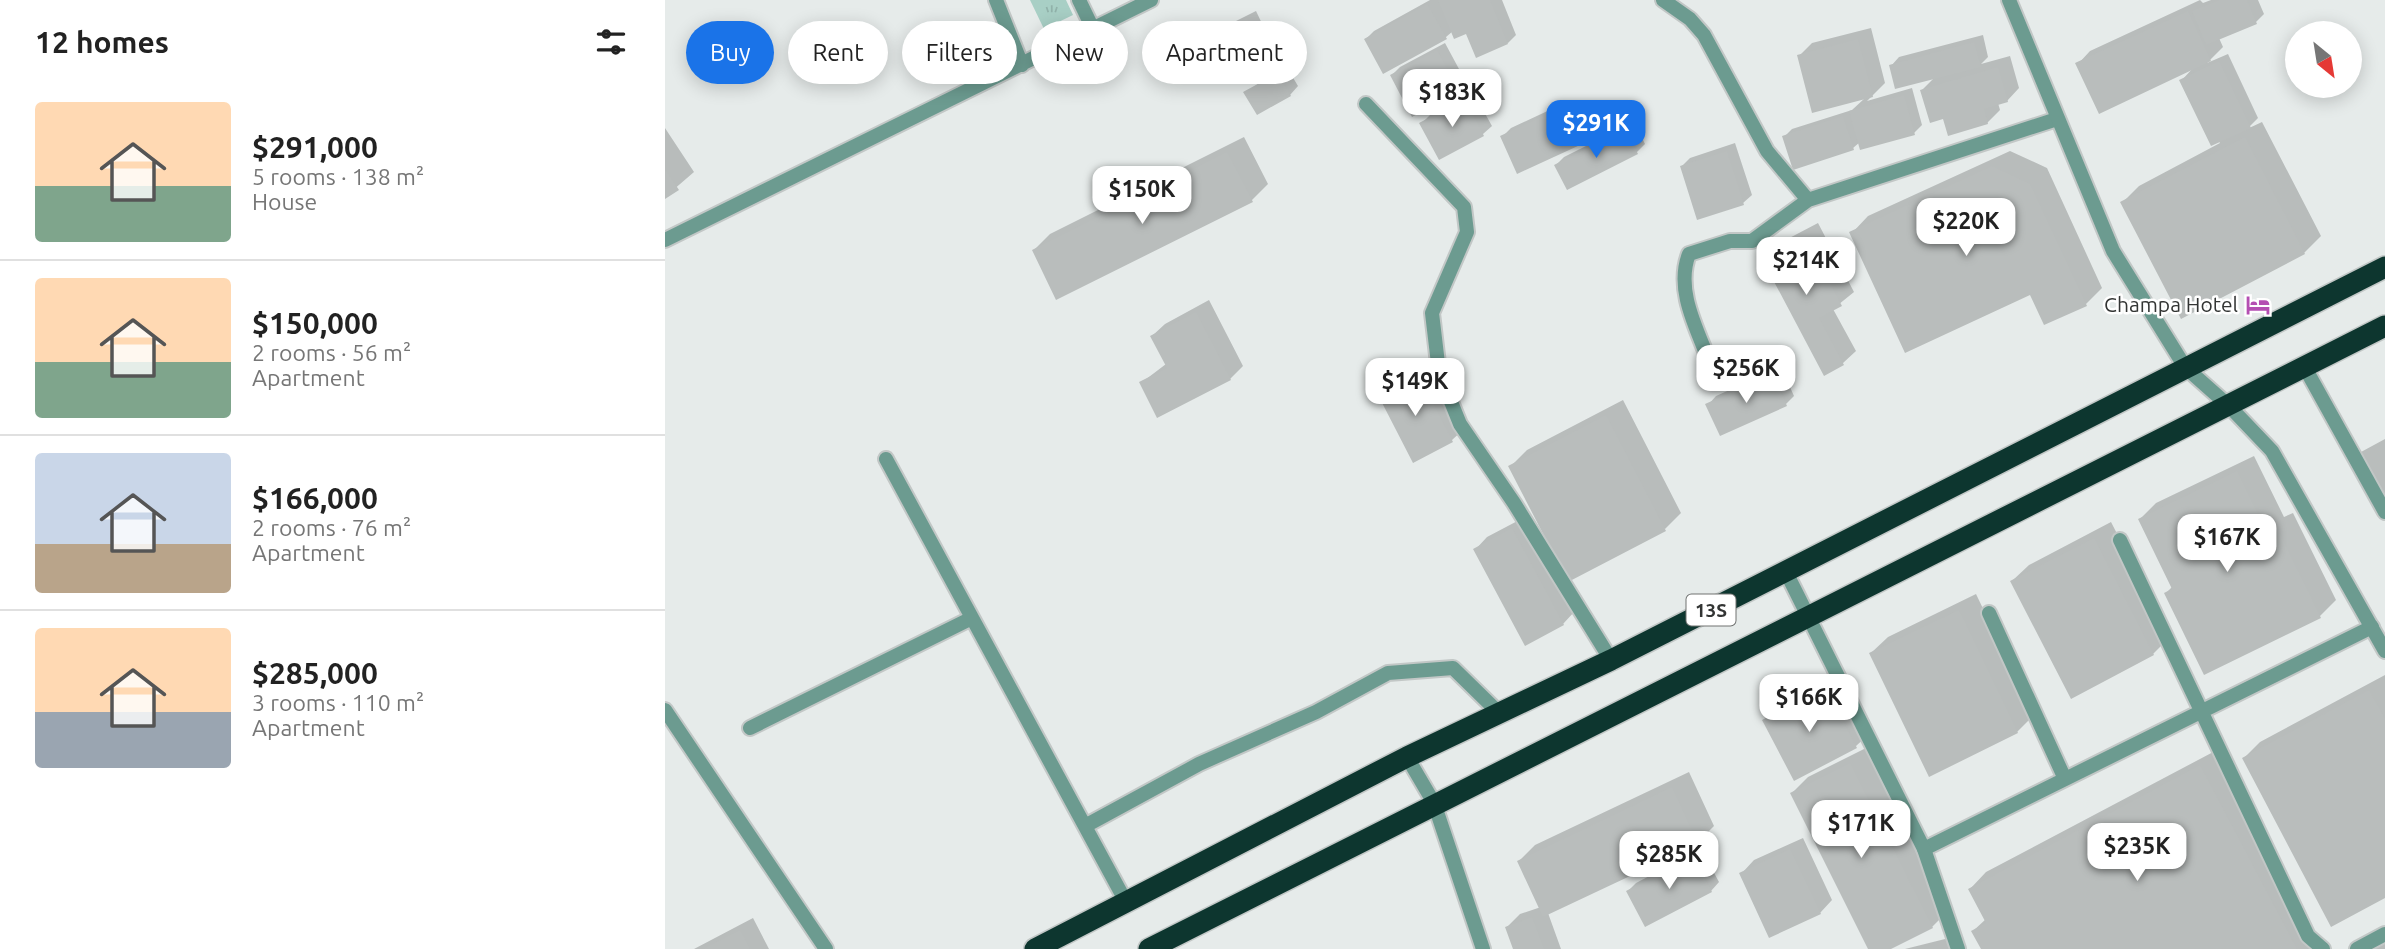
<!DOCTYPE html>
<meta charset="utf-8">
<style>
:root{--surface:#fff;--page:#f6f6f6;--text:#222;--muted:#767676;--line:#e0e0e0;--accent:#1a73e8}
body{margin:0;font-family:Ubuntu,sans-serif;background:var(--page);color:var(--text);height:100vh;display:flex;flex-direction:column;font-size:26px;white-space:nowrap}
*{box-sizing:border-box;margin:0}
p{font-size:23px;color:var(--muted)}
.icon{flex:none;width:38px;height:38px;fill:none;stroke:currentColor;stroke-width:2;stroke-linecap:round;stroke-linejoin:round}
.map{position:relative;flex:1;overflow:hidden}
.sheet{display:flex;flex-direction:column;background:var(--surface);width:665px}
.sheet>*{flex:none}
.hud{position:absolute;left:21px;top:21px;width:665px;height:63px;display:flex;gap:14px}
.needle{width:46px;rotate:150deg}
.tools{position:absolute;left:1620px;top:21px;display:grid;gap:14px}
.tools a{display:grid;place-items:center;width:77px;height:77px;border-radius:50%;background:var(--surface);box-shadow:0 4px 18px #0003;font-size:35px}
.price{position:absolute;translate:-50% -60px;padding:0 16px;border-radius:14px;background:#fff;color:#222;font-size:23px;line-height:46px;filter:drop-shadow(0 2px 4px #0008)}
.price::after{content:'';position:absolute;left:50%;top:42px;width:21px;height:16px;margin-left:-10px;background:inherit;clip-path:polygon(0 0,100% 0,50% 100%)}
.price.active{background:var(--accent);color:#fff}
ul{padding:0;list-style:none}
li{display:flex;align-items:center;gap:21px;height:175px;padding:0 35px}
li+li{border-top:2px solid var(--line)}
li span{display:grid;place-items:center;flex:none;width:196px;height:140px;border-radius:7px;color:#555}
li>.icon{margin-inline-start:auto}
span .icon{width:84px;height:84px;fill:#fffc;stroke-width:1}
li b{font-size:30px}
h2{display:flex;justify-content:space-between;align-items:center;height:84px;padding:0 35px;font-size:30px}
.pill{padding:0 24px;border-radius:32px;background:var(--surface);box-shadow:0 4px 18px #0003;font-size:24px;line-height:63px}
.pill.active{background:var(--accent);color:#fff}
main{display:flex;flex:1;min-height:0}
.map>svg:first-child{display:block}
</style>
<main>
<section class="sheet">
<h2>12 homes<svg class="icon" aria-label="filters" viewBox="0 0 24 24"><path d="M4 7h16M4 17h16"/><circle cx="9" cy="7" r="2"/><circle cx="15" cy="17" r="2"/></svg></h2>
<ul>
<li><span style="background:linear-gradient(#ffd9b3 60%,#7fa58c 0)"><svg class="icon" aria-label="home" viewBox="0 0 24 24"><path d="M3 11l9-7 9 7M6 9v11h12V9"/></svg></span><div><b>$291,000</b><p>5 rooms · 138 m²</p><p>House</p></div></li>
<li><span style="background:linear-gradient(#ffd9b3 60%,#7fa58c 0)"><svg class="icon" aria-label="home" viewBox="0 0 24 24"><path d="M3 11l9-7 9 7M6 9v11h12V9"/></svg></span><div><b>$150,000</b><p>2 rooms · 56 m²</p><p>Apartment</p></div></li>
<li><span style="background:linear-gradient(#c9d6e8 65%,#b9a48a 0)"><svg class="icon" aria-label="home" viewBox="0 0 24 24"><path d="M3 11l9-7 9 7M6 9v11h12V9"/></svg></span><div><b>$166,000</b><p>2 rooms · 76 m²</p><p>Apartment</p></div></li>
<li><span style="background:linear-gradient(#ffd9b3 60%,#9aa5b1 0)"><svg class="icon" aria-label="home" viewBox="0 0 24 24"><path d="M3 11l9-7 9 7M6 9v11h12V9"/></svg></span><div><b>$285,000</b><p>3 rooms · 110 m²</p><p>Apartment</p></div></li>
</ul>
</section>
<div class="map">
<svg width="1720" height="949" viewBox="0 0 1720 949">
<defs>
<pattern id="grass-tufts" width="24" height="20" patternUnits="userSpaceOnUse" patternTransform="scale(1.75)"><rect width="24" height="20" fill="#a8cfc5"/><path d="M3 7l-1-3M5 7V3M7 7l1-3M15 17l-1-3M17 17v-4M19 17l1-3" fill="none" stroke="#91b2aa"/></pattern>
</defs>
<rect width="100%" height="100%" fill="#e6ebea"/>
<path fill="url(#grass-tufts)" d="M365,0h36l7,15 -29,14z"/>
<path fill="#0003" d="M765,0h72l14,35 -8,8 -55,-12 -7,6 -80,2 8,-8z
M1535,0l3,3 8,-3h47l6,14 -8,8 -37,16 4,9 -16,16 21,-9 30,64 -11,11 15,-7 59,114 -17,17 -181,-51 16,-16 81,-43 -38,-63 11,-12 -115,-4 12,-13z
M591,11l12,25 -8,8 -44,-8 8,-9z
M1206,28l14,55 -18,18 45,-13 10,37 -8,8 -54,9 -7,6 -69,-11 8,-8 60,-19 13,-12 -66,-42 13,-13z
M1318,35l5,22 -7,7 29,-8 9,32 -12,13 -9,2 2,7 -13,13 -43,-6 -22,-27 13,-13 -44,-11 8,-9z
M780,43l21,39 -8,8 -66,-15 8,-8z
M621,66l12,20 -8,9 -44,-3z
M808,92l19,34 -9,8 -43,24 -18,-35 8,-8z
M906,100l16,35 -8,9 -77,-7 9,-9z
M969,122l11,22 -8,8 -81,13 8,-8z
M0,128l29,44 -29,25z
M579,137l24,47 -16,16 -218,50 16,-16z
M1070,143l17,52 -9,8 -61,-37 8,-8z
M1345,151l37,17 55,120 -16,16 -55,-11 -179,-60 16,-17z
M1153,223l36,69 -21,17 23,42 -13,12 -18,11 -62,-116 13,-13z
M544,300l34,66 -13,13 -72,37 -17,-33 25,-19 -14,-28 13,-12z
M765,361l35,67 -13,12 -38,20 -35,-66 13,-13z
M1116,367l13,29 -8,8 -78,1 8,-9z
M958,400l58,113 -16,16 -155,-62 17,-17z
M1589,456l30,61 9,-4 43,87 -16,16 -154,-23 6,-6 -32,-68 16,-16z
M860,517l50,94 -12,13 -88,-74 12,-13z
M1446,522l59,115 -17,17 -81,42 -60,-115 17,-16z
M1311,594l58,121 -17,17 -87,42 -59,-121 17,-16z
M1720,675v221l-141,-138 16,-16z
M1173,676l31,58 -13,12 -92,-26 12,-12z
M1201,748l83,162 -17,17 -45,22h-17l-78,-156 16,-16z
M1552,750l105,199h-339l-10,-18 13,-12 -16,-30 16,-17z
M1024,772l25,54 -17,17 -149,70 13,36h-46l-8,-22 13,-13 21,-7 -22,-46 16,-16z
M1138,838l29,62 -12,13 -78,-40 12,-13z
M1036,849l18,33 -8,9h-83l8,-8z
M88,918l16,31h-75z
M1292,936l3,13h-55z
M1720,936v13h-18z"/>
<path fill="#b9bdbc" d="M773,0h52l18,44 -32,14 -10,-24 -12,5z
M1554,0h28l10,24 -51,21 -14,-34z
M762,4l20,35 -64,35 -19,-35z
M1523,11l23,50 -112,53 -24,-51z
M582,18l14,27 -34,17 -14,-27z
M1193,39l15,58 -61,16 -15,-58z
M1309,42l7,25 -86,22 -6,-24z
M772,50l22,41 -47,26 -22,-42z
M1554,61l32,67 -40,18 -32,-66z
M1333,67l10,35 -24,7 4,15 -40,12 -5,-17 -13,4 -10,-33z
M613,73l13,23 -34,19 -14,-23z
M1239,95l11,40 -55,15 -11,-39z
M800,99l19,37 -45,24 -20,-37z
M898,107l17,38 -63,29 -17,-38z
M1178,116l11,34 -61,20 -11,-34z
M960,129l13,25 -71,36 -13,-25z
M1580,137l60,117 -124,65 -61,-117z
M1062,151l17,54 -47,15 -17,-54z
M562,152l26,50 -197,98 -24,-50z
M1327,166l38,18 57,122 -43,19 -14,-30 -125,58 -56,-121z
M0,169l14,21 -14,9z
M1140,235l37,71 -23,12 25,47 -20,11 -63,-119z
M531,312l35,68 -74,38 -18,-36 28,-14 -17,-32z
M752,372l36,70 -40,21 -36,-70z
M1108,374l14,32 -67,30 -15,-32z
M941,415l60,116 -98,51 -60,-116z
M1720,439v60l-24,-47z
M1572,471l30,62 10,-5 44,90 -117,57 -40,-82 8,-4 -34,-70z
M847,528l52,97 -39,21 -52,-97z
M1429,538l60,117 -83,44 -61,-118z
M1294,610l59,123 -89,44 -60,-124z
M1160,687l32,61 -63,33 -32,-61z
M1704,690l16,29v179l-54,29 -89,-169z
M1185,763l83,165 -42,21h-23l-78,-156z
M1535,765l97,184h-316l-10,-18 15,-8 -18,-34z
M1007,787l26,57 -155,73 -26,-56z
M1125,849l31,65 -52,24 -30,-65z
M1028,856l19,36 -67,35 -19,-36z
M867,917l12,32h-31l-8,-22z
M75,930l10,19h-47z"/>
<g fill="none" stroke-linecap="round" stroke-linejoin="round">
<g stroke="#c2c7c6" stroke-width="18">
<path id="lane" d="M414,0l14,29
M998,0l27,19 14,16 63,116 41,49
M701,104l98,103 3,25 -35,81 7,59 21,52 54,79 97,157
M1045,363c-13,-34 -35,-73 -21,-109l41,-13h22l56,-41 249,-81
M1639,366l81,146
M221,459l240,443
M1455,540l188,396 15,13
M1324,613l76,166
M85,728l222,-110
M420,826l114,-62 117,-52 72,-39 65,-5 46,45
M1259,849l448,-222
M1692,949l28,-15"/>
</g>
<g stroke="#c2c7c6" stroke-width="18">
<path id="street" d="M331,0l26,65
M1344,0l104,251 72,116 45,40 42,44 113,200
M0,240l486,-240
M1121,572l138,277 34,100
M0,710l161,239
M742,757l27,46 49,146"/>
</g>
<g stroke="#c2c7c6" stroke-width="24">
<path id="highway" d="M370,949l372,-192 204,-97 774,-393
M484,949l1236,-623"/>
</g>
<use href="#lane" stroke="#6c9b90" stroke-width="14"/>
<use href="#street" stroke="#6c9b90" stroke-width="14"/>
<use href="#highway" stroke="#0d362f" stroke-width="21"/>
</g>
<defs>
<g id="hotel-bare" transform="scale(1.89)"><path d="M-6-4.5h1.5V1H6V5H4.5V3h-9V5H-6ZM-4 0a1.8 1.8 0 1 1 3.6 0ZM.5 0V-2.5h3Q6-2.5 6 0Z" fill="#b44eb2" stroke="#fff" stroke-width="2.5" paint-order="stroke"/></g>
</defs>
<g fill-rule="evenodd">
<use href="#hotel-bare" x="1593" y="305"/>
</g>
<g text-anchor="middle" stroke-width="5" stroke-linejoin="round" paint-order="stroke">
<rect fill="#fff" stroke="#707271" stroke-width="2" x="1021.5" y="594.5" width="49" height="31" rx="5"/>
<g font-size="19" font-weight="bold" fill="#333534">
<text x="1046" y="617">13S</text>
</g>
<g font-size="21" fill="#333534" stroke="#fff" text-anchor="end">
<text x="1573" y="312">Champa Hotel</text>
</g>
</g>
</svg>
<div class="tools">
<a><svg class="needle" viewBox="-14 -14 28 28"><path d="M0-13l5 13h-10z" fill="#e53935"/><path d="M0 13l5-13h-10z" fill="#767676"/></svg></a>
</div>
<b class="price" style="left:787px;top:129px">$183K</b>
<b class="price active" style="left:931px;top:160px">$291K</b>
<b class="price" style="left:477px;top:226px">$150K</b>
<b class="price" style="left:1301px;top:258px">$220K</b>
<b class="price" style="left:1141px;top:297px">$214K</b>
<b class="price" style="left:1081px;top:405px">$256K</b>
<b class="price" style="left:750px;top:418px">$149K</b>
<b class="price" style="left:1562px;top:574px">$167K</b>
<b class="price" style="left:1144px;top:734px">$166K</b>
<b class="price" style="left:1196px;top:860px">$171K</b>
<b class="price" style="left:1472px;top:883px">$235K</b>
<b class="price" style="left:1004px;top:891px">$285K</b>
<div class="hud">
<a class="pill active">Buy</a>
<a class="pill">Rent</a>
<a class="pill">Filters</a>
<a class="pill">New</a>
<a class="pill">Apartment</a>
</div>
</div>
</main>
